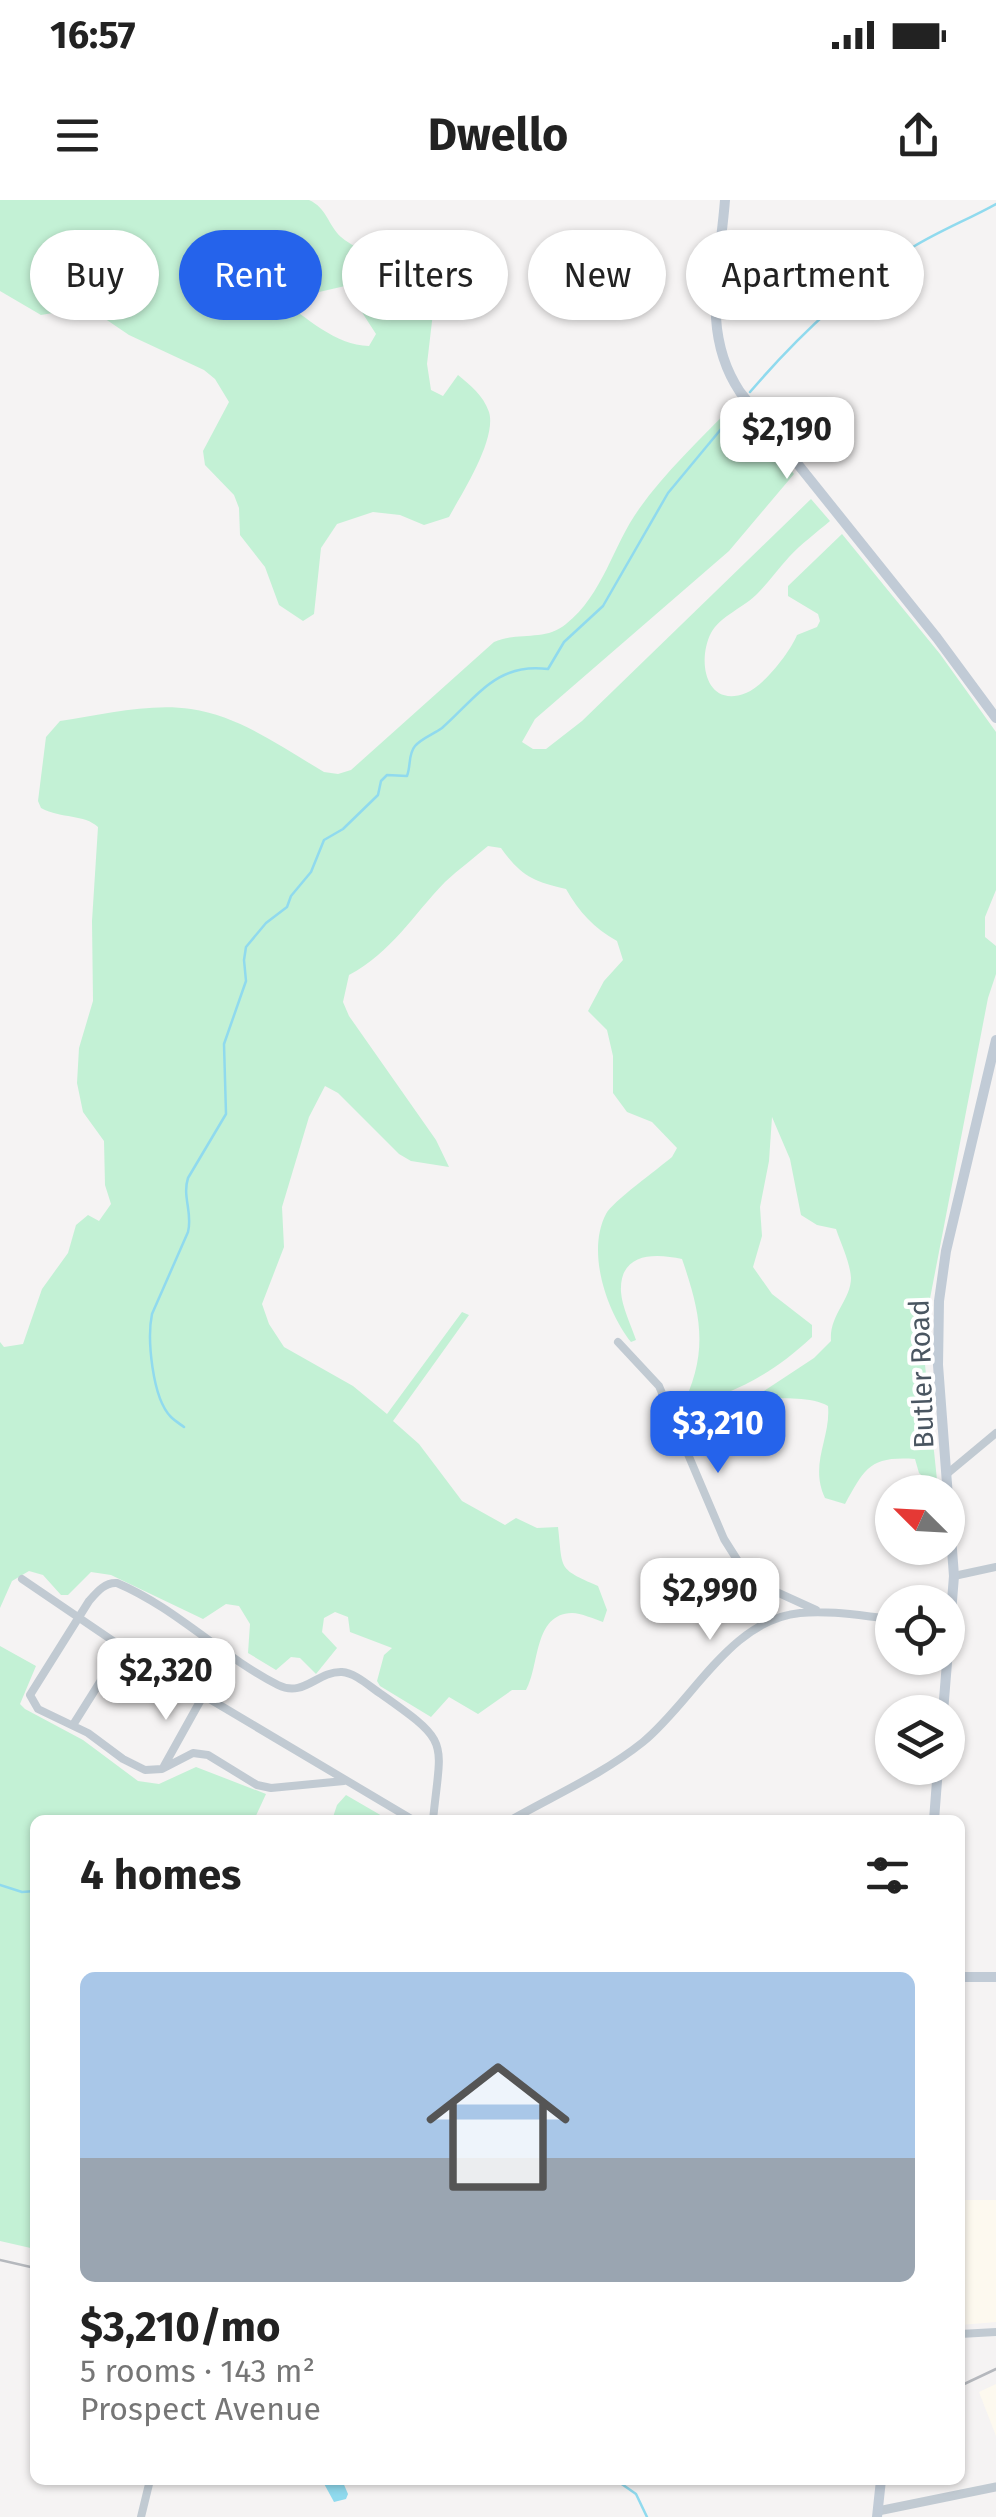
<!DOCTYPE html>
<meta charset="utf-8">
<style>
:root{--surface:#fff;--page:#f6f6f6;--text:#222;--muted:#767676;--line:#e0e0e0;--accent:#2563eb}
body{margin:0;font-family:"Fira Sans",sans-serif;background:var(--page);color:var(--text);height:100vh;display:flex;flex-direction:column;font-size:38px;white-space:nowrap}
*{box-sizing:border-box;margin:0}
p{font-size:32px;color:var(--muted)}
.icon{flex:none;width:55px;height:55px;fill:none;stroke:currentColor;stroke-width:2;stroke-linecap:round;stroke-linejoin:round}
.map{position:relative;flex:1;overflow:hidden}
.sheet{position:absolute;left:30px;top:1615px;width:935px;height:670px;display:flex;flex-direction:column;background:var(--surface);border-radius:15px;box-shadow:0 2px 8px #0004}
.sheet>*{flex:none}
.hud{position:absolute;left:30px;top:30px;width:938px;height:90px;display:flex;gap:20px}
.needle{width:65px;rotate:294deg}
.tools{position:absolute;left:875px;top:1275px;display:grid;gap:20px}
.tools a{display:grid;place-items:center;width:90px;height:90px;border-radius:50%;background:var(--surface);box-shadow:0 2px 8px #0004;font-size:50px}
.price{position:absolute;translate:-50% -85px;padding:0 22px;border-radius:20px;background:#fff;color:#222;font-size:32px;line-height:65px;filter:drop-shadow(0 2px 5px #0008)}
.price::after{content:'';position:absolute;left:50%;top:60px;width:30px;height:22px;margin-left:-15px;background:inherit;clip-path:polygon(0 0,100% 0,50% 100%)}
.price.selected{background:var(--accent);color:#fff}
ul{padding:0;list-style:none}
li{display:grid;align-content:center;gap:20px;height:530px;padding:0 50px}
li+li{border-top:2px solid var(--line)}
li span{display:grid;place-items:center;height:310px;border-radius:15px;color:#555}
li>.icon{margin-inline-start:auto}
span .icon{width:180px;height:180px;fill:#fffc;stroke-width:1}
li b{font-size:42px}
h2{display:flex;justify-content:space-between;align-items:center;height:120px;padding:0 50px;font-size:42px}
.chip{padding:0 35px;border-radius:45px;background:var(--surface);box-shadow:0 2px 8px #0004;font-size:35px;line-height:90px}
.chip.selected{background:var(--accent);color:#fff}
.status{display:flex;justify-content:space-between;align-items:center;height:70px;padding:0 50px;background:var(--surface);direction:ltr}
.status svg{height:28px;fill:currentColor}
header{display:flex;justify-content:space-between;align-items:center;height:130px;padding:0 50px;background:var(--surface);font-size:45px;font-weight:700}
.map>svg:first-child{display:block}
</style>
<div class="status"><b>16:57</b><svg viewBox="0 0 49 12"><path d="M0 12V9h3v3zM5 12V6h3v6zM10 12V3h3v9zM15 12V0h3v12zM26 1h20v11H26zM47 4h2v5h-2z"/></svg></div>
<header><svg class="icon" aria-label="menu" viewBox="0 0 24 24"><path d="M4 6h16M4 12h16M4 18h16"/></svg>Dwello<svg class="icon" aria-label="share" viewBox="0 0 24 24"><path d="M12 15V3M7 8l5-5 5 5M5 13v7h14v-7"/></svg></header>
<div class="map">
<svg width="996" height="2317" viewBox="0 0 996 2317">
<rect width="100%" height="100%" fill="#f5f3f3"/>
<path fill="#fdf9ef" d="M960,2000h36v122l-36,3z
M996,2184v52l-17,-44z"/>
<path fill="#c3f1d5" d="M0,0h309c18,8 19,25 32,37 18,15 41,20 56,37l-78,18 -23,-13 -12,7 -4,13c27,19 55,46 89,47l7,-12 -22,-34c24,-3 61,-14 82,-13l-9,77 4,26 12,6 15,-21c13,11 25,20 31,37 8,27 -27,81 -40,105l-25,8 -24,-10 -27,-3 -36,12 -16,24 -7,66 -11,7 -24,-16 -14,-38 -25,-32 -1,-27 -5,-13 -29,-30 -2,-14 26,-49 -14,-23 -11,-9 -75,-35 -34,-23 -13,-4 -41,7 -41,-24z
M732,206l16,13 46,55 -65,77 -194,168 -13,23 11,7h13l36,-28 229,-222 19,22c-14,12 -29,23 -41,36 -11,12 -20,25 -31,36 -13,14 -38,23 -47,40 -14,27 -6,76 35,60 18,-7 44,-41 51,-58l20,-8 3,-6 -2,-7 -30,-18v-10l54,-52 98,120 56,78v158l-11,27v20l11,9v28l-8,24 -61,316 -3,41 13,125 -5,5 -13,-12 -4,-14c-45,-3 -50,9 -70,45l-20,-6c-16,-34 6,-60 3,-92 -18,-11 -51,-6 -73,-9l59,-39 17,-17c-2,-26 20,-41 20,-63 -1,-16 -10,-34 -15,-49l-19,-4 -16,-10 -11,-56 -18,-42 -3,44 -9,46 2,29 -9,31 19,27 40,31v12c-44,41 -77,54 -132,74 29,-57 22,-94 2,-152 -27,-6 -63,-7 -61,33 1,15 10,33 15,48l-5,2c-24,-30 -45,-90 -25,-128 7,-13 52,-45 66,-57l5,-9 -25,-26 -25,-10 -14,-19v-37l-6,-26 -19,-19 16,-30 19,-21 -6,-19c-23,-13 -38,-29 -51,-52 -33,-7 -46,-14 -65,-41l-13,-2c-14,12 -29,23 -43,36 -32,33 -54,71 -96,93l-6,27 6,14 87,124 13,27 -38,-6 -12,-7 -61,-61 -13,-7 -16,31 -27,90 2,40 -22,57 7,20 15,23 69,39 34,28 75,-102 7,3 -76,106 26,23 43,57 43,24 11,-7 21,10 21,-1c5,43 -1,41 40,59l9,24 -4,12c-9,-3 -22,-9 -31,-9 -39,1 -32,53 -46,77h-14l-34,24 -29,-17 -18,20 -51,-31 -3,-5 7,-26 8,-7 -42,-16 -2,-15 -13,-5 -11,6 -2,14 15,16 -21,26 -16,-16 -9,-1 -15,13 -28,-17 2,-29 -11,-18 -13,-2 -23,15 -92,-44 -20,-3 -23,23h-7l-18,-20 -14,-4 -17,10 -12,27v-266l4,5 19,-3 19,-55 26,-36 8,-28 12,-10 11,6 12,-17 -6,-19 -1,-44 -21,-29 -6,-29 2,-35 14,-47 -1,-80 6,-94c-14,-13 -36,-8 -57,-19l-3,-7 8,-64 14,-16c42,-6 88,-18 131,-12 49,7 92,39 133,63l14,2 13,-4 143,-128c24,-11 51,0 72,-18 37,-29 47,-79 73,-115 26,-37 62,-70 93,-103z
M0,1446l36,20 -16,38 5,5 58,31 55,41 21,3 37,-17 70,27 -12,26h-219v429l-35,-8z
M346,1595l43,25h-57l5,-15z"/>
<path fill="#90daee" d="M322,2280h20l6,14 -2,5 -12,3z"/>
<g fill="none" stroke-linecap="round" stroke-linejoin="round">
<path stroke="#90daee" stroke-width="2.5" d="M750,192c48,-56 100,-106 163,-145 26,-16 56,-28 83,-43
M184,1227c-4,-3 -9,-6 -13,-10 -19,-19 -24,-79 -19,-103l36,-82c5,-19 -6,-35 0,-54l38,-64 -2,-70 22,-63 -2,-21 2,-13 20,-24 21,-16 4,-11 20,-24 13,-32 19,-11 35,-34 3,-14 6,-6 20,1c4,-10 1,-22 8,-30 7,-8 19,-12 27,-18 35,-31 55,-66 106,-59l16,-27 39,-36 65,-113 73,-88
M0,1685l22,7 13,-1
M616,2280l20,14 11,23"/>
<path stroke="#c1cad2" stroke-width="8" d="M618,1142l41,44 65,153 19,30 16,15 57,26
M948,1273l48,-40
M954,1376l42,-9
M22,1379l100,68 291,173
M73,1525l49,-78
M164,1566l39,-70
M344,1581l-73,7 -14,-3 -49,-30 -15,-2 -31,16 -17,1 -22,-11 -35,-26 -50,-24 -8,-14 59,-94c8,-9 16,-19 28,-18 59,25 104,73 161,102 26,13 39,-14 64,-13 14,1 28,15 39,22 71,50 60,45 52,126
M511,1620c44,-25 92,-46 132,-78 50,-41 87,-122 157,-129 31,-3 62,3 92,6
M960,2134l36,-2
M141,2317l9,-37"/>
<path stroke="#c1cad2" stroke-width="9" d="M878,2311l118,-24"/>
<path stroke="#c1cbd6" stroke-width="10" d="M725,0c-5,67 -25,132 15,192l197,246 59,80
M943,1512l11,-136 -16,-211 1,-64 7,-50 50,-211
M934,1620l4,-52
M960,1777h36
M877,2317l4,-37"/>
<path stroke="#b5b8bd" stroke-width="2.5" d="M0,2060l35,8
M960,2186l36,-17"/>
</g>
<g text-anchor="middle" stroke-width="8" stroke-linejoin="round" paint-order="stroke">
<g font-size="28" fill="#4a5661" stroke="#fff">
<text transform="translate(921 1174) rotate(-92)" y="10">Butler Road</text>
</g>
</g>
</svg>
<div class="tools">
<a><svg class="needle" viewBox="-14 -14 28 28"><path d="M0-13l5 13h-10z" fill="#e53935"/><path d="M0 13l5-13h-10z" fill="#767676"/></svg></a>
<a><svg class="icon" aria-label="locate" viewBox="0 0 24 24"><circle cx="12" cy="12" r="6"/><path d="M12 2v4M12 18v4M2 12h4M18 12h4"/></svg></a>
<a><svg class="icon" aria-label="layers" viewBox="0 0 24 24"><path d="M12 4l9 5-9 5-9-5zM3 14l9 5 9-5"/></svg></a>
</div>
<b class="price" style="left:787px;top:282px">$2,190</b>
<b class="price selected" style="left:718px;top:1276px">$3,210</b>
<b class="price" style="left:710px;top:1443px">$2,990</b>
<b class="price" style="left:166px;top:1523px">$2,320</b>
<div class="hud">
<a class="chip">Buy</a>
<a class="chip selected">Rent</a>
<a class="chip">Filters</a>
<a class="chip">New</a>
<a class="chip">Apartment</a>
</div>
<section class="sheet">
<h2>4 homes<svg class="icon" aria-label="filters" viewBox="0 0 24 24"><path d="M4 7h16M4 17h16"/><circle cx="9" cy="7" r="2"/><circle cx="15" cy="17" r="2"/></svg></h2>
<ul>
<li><span style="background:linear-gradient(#a9c7e8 60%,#9aa5b1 0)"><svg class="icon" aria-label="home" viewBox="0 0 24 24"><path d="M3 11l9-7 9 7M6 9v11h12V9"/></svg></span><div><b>$3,210/mo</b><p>5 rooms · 143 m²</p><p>Prospect Avenue</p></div></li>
</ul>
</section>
</div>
